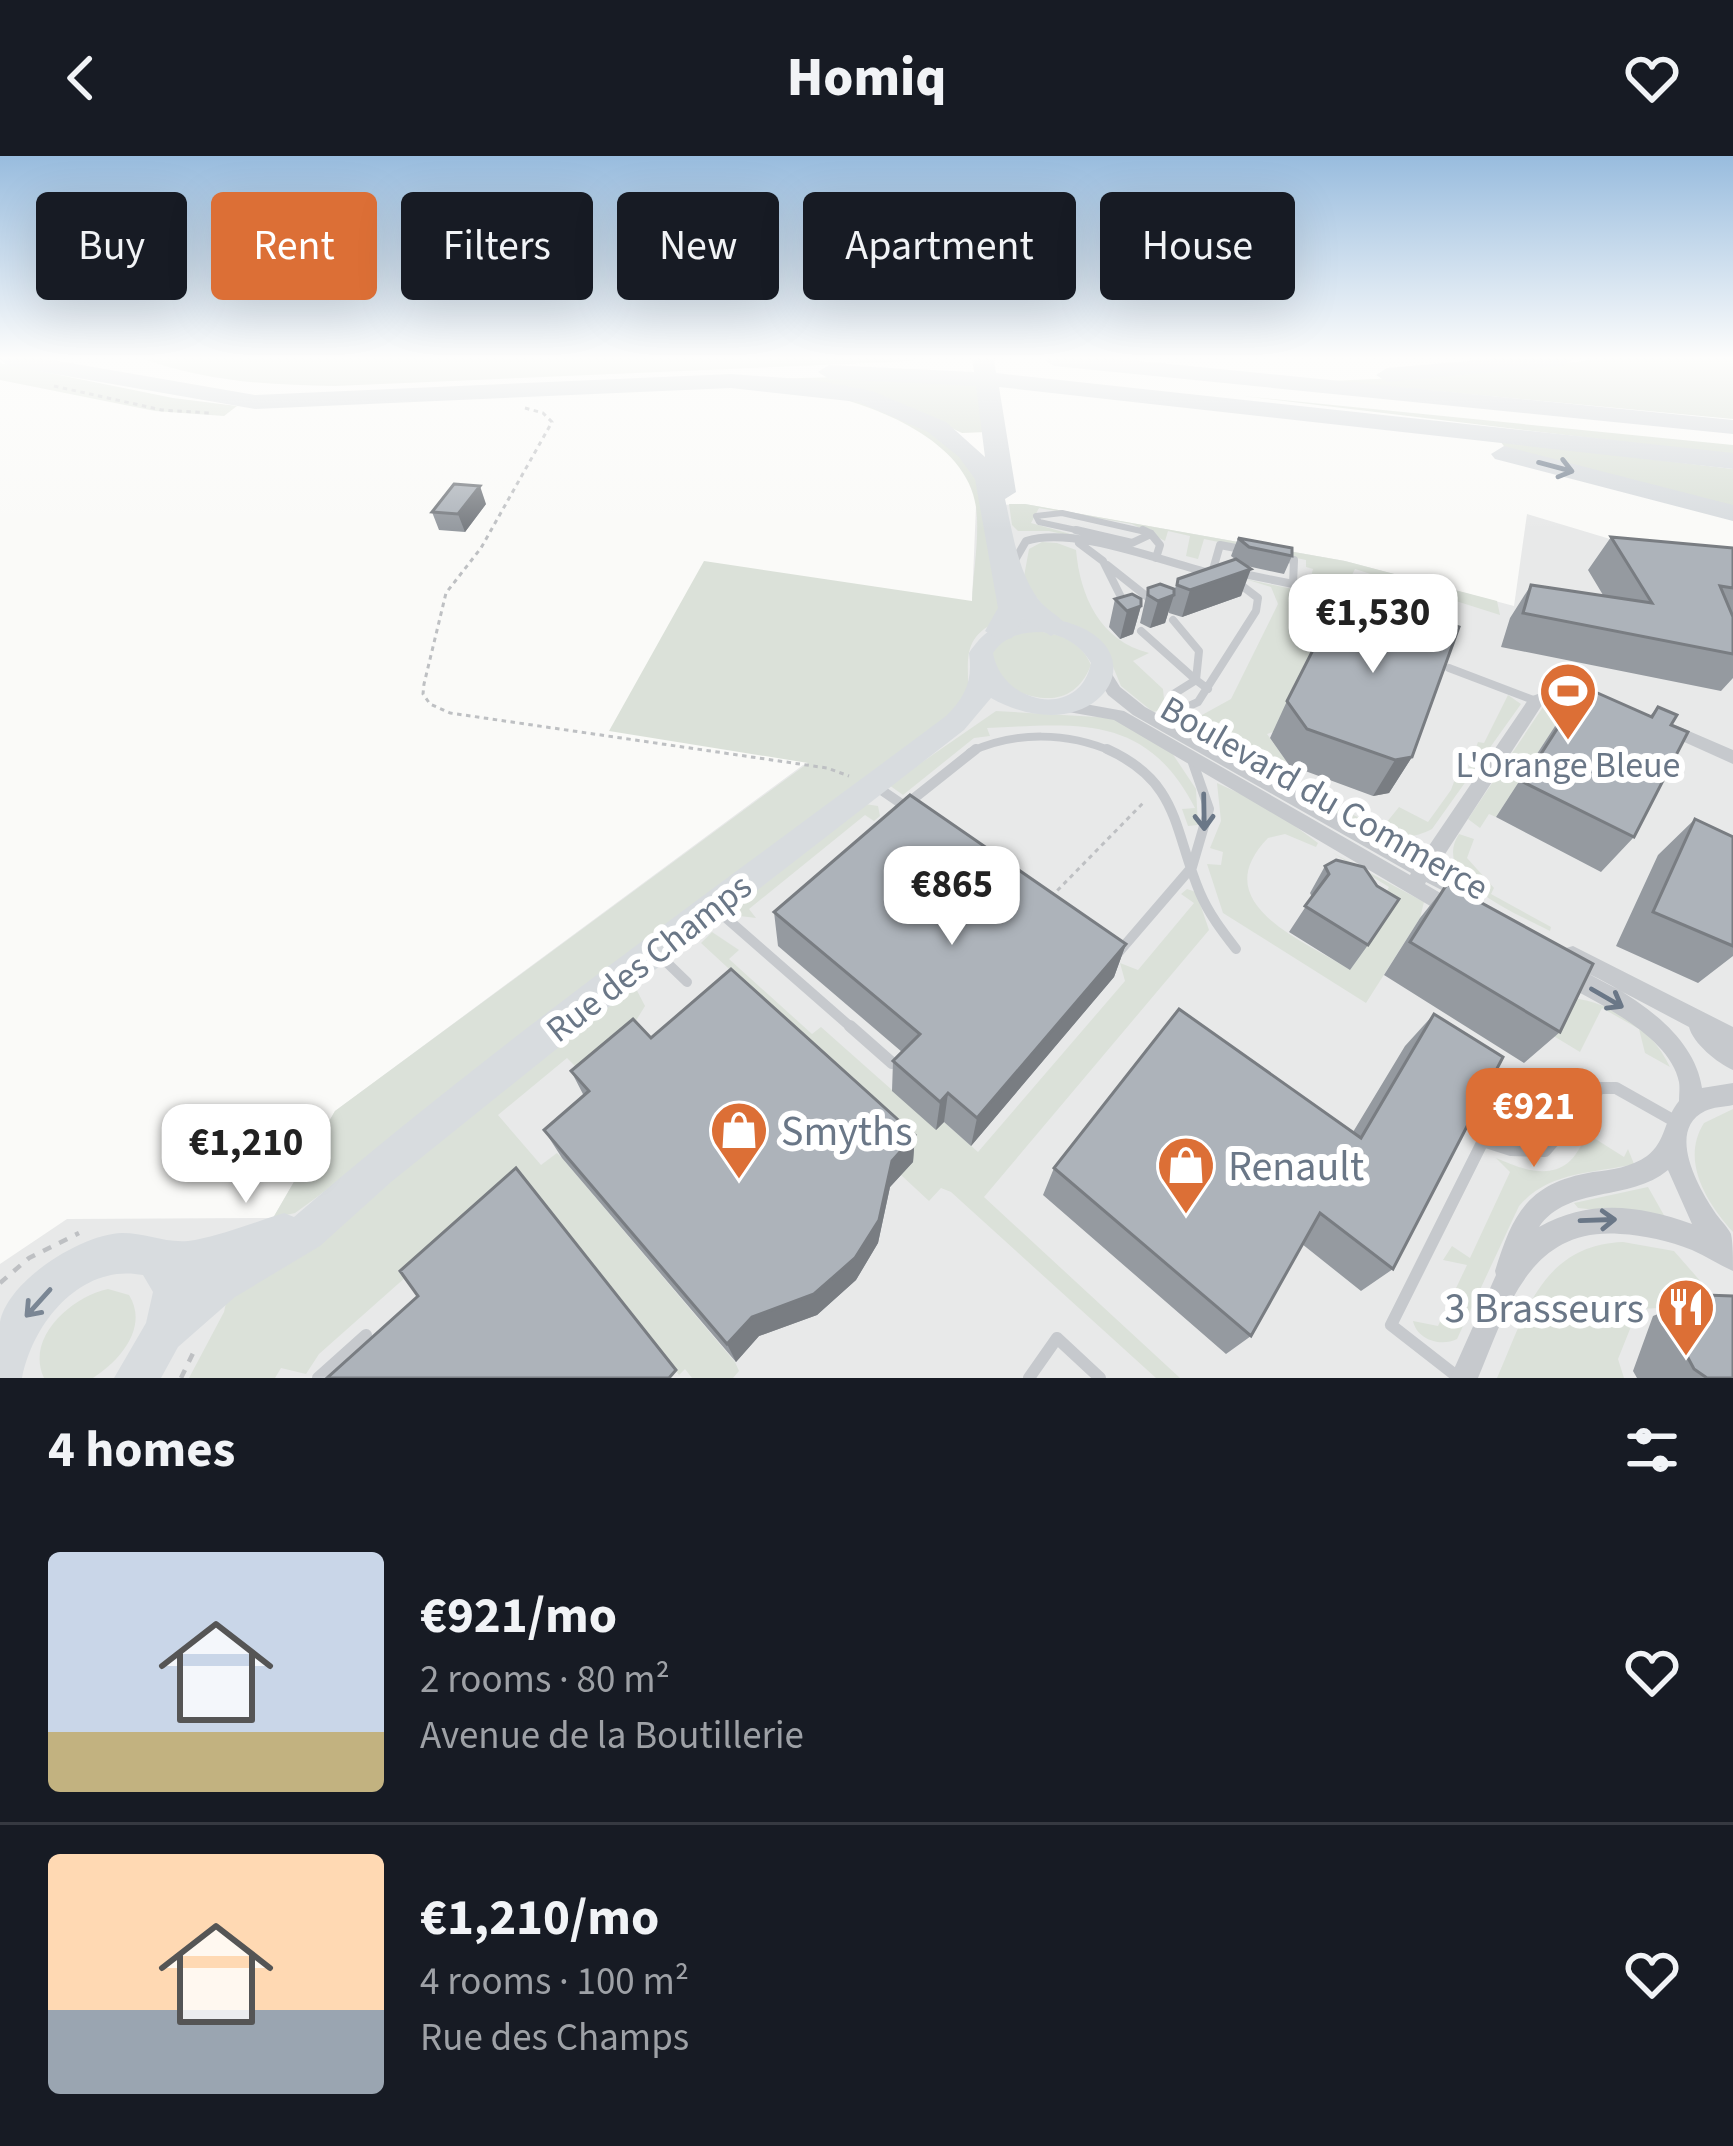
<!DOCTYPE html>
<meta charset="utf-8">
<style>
:root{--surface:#171b24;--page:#20242c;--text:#f1f3f6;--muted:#9ea1a6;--line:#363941;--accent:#dc6f36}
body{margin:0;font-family:"Source Sans 3",sans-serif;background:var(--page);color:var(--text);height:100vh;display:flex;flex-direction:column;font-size:45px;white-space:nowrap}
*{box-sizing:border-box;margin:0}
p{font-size:39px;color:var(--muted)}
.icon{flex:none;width:66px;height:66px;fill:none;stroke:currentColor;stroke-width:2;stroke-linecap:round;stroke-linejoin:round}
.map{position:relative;height:1222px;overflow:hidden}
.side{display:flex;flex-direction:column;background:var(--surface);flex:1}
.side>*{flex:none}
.top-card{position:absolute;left:36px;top:36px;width:1662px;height:108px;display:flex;gap:24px}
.price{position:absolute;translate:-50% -102px;padding:0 27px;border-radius:24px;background:#fff;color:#222;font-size:39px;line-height:78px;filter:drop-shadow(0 3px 6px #0008)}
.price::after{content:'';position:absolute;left:50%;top:72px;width:36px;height:27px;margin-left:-18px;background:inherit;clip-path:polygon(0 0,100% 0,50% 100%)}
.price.active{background:var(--accent);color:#fff}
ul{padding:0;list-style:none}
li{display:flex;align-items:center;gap:36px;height:300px;padding:0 48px}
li+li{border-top:3px solid var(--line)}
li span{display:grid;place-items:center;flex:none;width:336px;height:240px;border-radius:12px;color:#555}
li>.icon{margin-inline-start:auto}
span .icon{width:144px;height:144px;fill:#fffc;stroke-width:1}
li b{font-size:51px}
h2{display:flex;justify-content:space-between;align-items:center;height:144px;padding:0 48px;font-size:51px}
.chip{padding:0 42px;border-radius:12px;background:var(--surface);box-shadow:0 12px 48px #0002;font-size:42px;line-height:108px}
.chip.active{background:var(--accent);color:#fff}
header{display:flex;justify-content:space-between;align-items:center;height:156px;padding:0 48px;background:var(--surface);font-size:54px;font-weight:800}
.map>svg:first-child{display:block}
</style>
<header><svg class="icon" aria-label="back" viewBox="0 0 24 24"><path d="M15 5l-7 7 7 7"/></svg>Homiq<svg class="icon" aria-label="heart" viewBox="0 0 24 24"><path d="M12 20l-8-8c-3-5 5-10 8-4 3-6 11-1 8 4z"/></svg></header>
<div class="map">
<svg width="1733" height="1222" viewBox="0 0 1733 1222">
<rect width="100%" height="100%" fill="#fafaf8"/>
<path fill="#e8e9e9" d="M1025,348l320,57 169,45 13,-92 206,62v802h-1733v-114l67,-45 206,-1 62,-107 468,-346 43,-12 126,-151 4,-96z"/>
<path fill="#dbe1d9" d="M144,203h746l25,2 -580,25c-66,-1 -127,-4 -191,-27z
M1601,203h132v60l-402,-38 130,-6z
M0,207l173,35 64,8 -13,10 -69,-5 -155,-31z
M842,221l133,3 12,52 -25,1 -63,-30 -141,-24z
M715,231c84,3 226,6 267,98 6,12 6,32 8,46 5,31 13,60 6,91 -40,19 -24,47 -29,82l-654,496 -18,13 -22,5 62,-107 473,-348 -199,-32 95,-170 268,40c1,-30 8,-64 4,-94 -9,-67 -101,-102 -158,-114 -33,-7 -70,-4 -103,-6z
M1242,240l491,49v10z
M1500,285l233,28v39l-226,-58z
M1009,348h16l320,57 152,40 3,14 -145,-46 -82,163 -6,2 22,31 -19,10 -30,-17 -3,-9 -11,-6 -6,5 -38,-22 49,-27 47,-95 -7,-17 -26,-8 62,13 6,-23 -7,-2v-7l-102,-21 -6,20 -12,-3 4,-20 -22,-5 -3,10 -33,-17 -93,-16 -8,15 75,21 -57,-13h-31l-6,-6z
M1057,387l19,7c4,46 24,91 73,103l-16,8 30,28 2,20 -12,3 -32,-26 -17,-41 -22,-17 -27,-9 -32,-37 6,-33 13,-7z
M1026,475c27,0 54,7 65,34 -16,40 -48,39 -84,22l-17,-31 10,-15z
M1508,539l13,9 -89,125c-44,25 -98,-20 -136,-40l86,39 17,-21 29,15 23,-32 9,-25 9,3 9,-26 6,1z
M1562,542l29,3 -41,18 7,4 -61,94 -7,-3 -9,14 -12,-9 75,-112z
M996,555l118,7 56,32 26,39 2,36 -10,1 -6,-17 13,-1c-49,-95 -117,-84 -208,-80l3,8 -16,2 -71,57 -14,-10z
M1217,627l52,24 49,36 -2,4 -31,-13 -17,4c-63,65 33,101 81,131l40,-82 -56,-34 91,49 -4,16 -54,85 -143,-90 -16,-49 14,1 2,-13 -13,-4 11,-27z
M865,648l13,2 2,10 -6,5 -9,-6 -116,94 7,9 -16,-2 -2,-11z
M1459,678l15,5 -7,19 27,30 -3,6 60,33 -1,4c-30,-16 -121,-52 -91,-97z
M1187,733l9,3 13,38 -225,267 196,181h-24l-205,-186 -10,-4 -12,13 -28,-26 11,-14 -64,-82 -147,-136 11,-11 27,18 -10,9 83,75 9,-7 115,102 8,-7 34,30 147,-171 -5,-18 18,7 56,-67 -13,-9z
M632,825l13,25 -16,26 -49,39 -13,-13 -69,57 43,50 16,-12 5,5 173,204 4,9 -6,7h-41l-7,-9 -6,6 -158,-200 -202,179 -13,20 -25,-6 -6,10h-86l35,-66 5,-23z
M1573,842c41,6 78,29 97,69l-25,-14 -6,-24 -37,-21 -22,44 -33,-20z
M1464,941l33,22 7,-13 43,34c-37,11 -59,-12 -89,-32z
M1733,953v123c-26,-29 -53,-71 -29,-109z
M1586,977l38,24 4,-8 6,15c-42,10 -85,7 -115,42l-62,133c-16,8 -40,1 -44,-18l25,5 29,-61 -24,-5 9,-14 18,12 40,-86 -14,-14c40,18 74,24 90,-25z
M1648,1031l17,30 -87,-9 -4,-5z
M1623,1086l51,9 56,64 -48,-8 -44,2 -20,50 6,19h-127c28,-64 45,-133 126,-136z
M108,1133l21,6c20,32 -9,66 -36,83h-49c-19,-40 27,-81 64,-89z"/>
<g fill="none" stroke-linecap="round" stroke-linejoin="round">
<path stroke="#bec0c3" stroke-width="3" stroke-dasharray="4.5 4.5" stroke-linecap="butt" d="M54,230l108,24 48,3
M525,252l18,5 9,9 -71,126 -35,45 -22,91 -1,10 7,10 20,9 377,55 22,8
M1051,741l94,-96"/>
<path stroke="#bec0c3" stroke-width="4.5" stroke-dasharray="9 9" stroke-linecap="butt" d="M0,1127l29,-25 50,-25
M181,1222l15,-31"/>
<path stroke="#c6c9cd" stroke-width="6" d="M1090,377l-51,-11 -3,-6 26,-3 88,20"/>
<path stroke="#c6c9cd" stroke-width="8" d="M1076,374l56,13 19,-9
M1143,374l8,4
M1151,378l9,11 -4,13
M1079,387l24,18 22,44
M1015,404l11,-19c48,-15 135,20 184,32
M1107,409l48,38
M1212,417l8,-28 21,4
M1239,417l54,11 1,-24 -13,-2
M1173,464l26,31 -3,29 12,9
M1141,475l55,49
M1449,512l87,33
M1170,559l2,-20 24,-15
M1156,565l42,-19 58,-91 2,-13 -21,-16
M970,596c45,-21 98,-20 143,0"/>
<path stroke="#c6c9cd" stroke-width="10" d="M1107,593c73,33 66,80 93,144 9,21 22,38 36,56
M874,629l35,24
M908,647l68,-54
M717,754l136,119
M1118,797l74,-86 17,-58 -18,-52
M659,799l28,27"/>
<path stroke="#c6c9cd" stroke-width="12" d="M850,870l42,37
M318,1222l48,-43
M1029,1222l28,-40 43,40
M1459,1222l-68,-53 92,-184 28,9 34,1 55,-63h16l62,35"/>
<path fill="#c6c9cd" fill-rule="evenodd" d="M1104,513l6,2 10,16 25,20 275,152 110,-162c25,-10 54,-15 76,1l-8,6 -39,-6 -17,7 -106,163 36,20 3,6 -3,6 -7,2 -39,-20 -1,2 36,21 3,6 -3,6 -7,3 -340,-200 -57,-10 -2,-4 8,-6 61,11 286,164 1,-2 -278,-158 -25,-20 -12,-20z
M1668,566l65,28v14l-71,-32 -3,-4z
M1573,790l160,81v43c-16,-7 -40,-27 -44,-43l-123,-65 -4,-7 4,-7z
M1562,806c54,22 131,64 140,126l31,-5v22c-9,2 -20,2 -28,6 -39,19 -7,76 9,100 5,8 13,15 17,23 2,9 2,26 2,37 -14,-6 -27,-15 -41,-21 -23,-9 -48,-15 -72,-16 -91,-7 -113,75 -142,144h-28l46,-103 -1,-4c18,-58 33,-88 98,-99 18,-2 39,-5 54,-16 19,-14 17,-37 32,-55 0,-6 1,-13 0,-19 -9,-47 -87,-82 -125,-103l-3,-7 3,-7zM1668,1014l24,54c-53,-19 -103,-25 -153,3 29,-42 91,-25 129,-57z"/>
<path fill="#d8dcdf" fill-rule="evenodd" d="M1042,461c132,17 61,143 -51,81l-27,32 -298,231 -275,221 -71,64 -85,51 -57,50 -17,31h-47l32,-55 7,-31 -10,-17c-62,-12 -110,47 -121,103h-22c0,-18 0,-39 0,-56 8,-42 82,-88 122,-89 26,0 46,12 73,7 30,-6 60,-18 89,-27l10,4c207,-179 433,-337 652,-501 19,-19 27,-35 23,-63 18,-28 40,-36 73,-36zM1042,476c21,3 38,12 49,31 -11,57 -89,42 -98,-10 12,-17 28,-21 49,-21z"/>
<path fill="#d8dcdf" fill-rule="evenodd" d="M0,203h47l208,36 476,-21 83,6 58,11 74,31 39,35 -9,-71 -147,-7 -11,-7 11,-7 145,7 -2,-13h22l2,14 737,80v16l-734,-82 17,105 -11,7c8,36 13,72 33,100 8,11 21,16 29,27l-16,10 -28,-18 -11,20 -11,3 -16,-10 13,-23 -23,-129 -16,-22 -31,-25 -70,-30 -127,-14 -476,21 -246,-43z
M1043,203h77l613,61v14l-679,-68z
M1491,203h83l-11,7 -176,16 -11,-7 11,-7z
M1504,290l229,59v16l-238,-62 -4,-5z"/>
</g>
<path fill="#959aa0" d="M486,348l-21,28 -26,-2 -7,-18z
M1611,381l122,11v130l-12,13 -220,-44 9,-29 21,-33 72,10 -15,-25z
M1238,382l54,18 -8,18 -37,-8 -6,30 -59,21 -13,-4v-3l-4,13 -15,5 -10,-5 8,-35 26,4 4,-13 57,-20 -4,-3z
M1115,443l26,7 -8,28 -13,5 -11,-12z
M1584,531l66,29 8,-9 13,18 -37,112 -33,35 -105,-55 61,-94z
M1287,545l125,56 -23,36 -16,3 -84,-31 -19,-27z
M1695,663l38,18v119l-35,27 -82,-37 42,-91z
M1325,710l43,79 -18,25 -61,-38 23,-35 -2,-4z
M1447,728l113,148 -36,31 -140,-88 36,-57z
M774,756l352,32 -12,33 -143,169 -27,-24 -8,8 -44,-39 1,-30 9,-9 -124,-106z
M1434,858l-41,255 -32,22 -59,-47 -51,92 -25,18 -183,-159 11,-27 299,-36 52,-86z
M651,882l264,97 -2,27 -23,25 -12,56 -22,37 -39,35 -58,21 -23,26 -174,-204 -18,-28 40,-34 -13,-25z
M1705,1139l28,83h-96l-4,-7 20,-55z"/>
<path fill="#797d82" d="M480,330l6,18 -21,28 -7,-18z
M1251,413l-10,27 -59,21 8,-27z
M1174,439l-9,28 -15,5 8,-27z
M1141,450l-8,28 -13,5 7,-28z
M1412,601l-23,36 -16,3 22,-36z
M1126,788l-12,33 -143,169 6,-28z
M948,937l-4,29 -8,8 4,-28z
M915,979l-2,27 -23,25 -12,56 -22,37 -39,35 -58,21 -23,26 -9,-18z"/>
<path fill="#adb3ba" stroke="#797d82" stroke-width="3" d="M454,328l26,2 -22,28 -26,-2z
M1611,381l122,11v40l-13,-2 13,31v37l-210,-41 8,-28 121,18z
M1238,382l54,10v8l-43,-9z
M1236,403l15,10 -61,21 -13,-5 1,-6z
M1160,428l14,5v6l-16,6 -10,-6v-7z
M1344,433l115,38 -47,130 -17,3 -88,-31 -20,-28z
M1132,438l9,5v7l-14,5 -12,-12z
M1584,531l68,30 6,-10 19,8 -6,10 17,7 -54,105 -111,-55z
M910,639l216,149 -149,174 -29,-25 -8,9 -47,-41 27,-27 -146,-122z
M1695,663l38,18v109l-80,-34z
M1336,704l28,7 13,19 22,13 -31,46 -63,-39 24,-32 -4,-8z
M1447,728l146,80 -33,68 -150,-90z
M731,813l184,166 -23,26 -13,59 -24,38 -41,36 -62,23 -25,27 -183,-214 45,-39 -18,-20 62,-52 18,19z
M1179,853l182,129 73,-124 69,43 -110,212 -73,-56 -69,123 -197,-168z
M516,1012l160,202 -7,8h-342l91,-82 -18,-25z
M1705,1139l28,1v82h-26l-13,-9 -8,-15z"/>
<defs><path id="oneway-shaft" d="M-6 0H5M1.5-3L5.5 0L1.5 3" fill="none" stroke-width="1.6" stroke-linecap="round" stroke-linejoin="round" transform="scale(3)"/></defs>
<g stroke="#7a8694">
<use href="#oneway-shaft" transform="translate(1556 311) rotate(15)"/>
<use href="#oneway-shaft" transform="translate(38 1147) rotate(132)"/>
</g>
<g stroke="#6a7787">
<use href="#oneway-shaft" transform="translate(1204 656) rotate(89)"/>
<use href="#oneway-shaft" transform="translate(1607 842) rotate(30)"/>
<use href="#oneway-shaft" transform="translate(1598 1064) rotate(-2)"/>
</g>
<linearGradient id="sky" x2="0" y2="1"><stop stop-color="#98bcde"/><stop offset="0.54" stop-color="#fdfdfc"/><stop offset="1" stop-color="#fdfdfc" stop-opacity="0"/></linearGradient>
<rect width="1733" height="374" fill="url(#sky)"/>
<defs>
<g id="stadium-pin" transform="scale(3)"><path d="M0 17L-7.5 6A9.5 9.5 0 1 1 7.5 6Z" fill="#dc6f36" stroke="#fff"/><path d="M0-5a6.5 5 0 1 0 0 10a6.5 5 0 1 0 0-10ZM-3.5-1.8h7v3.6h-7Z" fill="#fff"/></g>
<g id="shop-pin" transform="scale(3)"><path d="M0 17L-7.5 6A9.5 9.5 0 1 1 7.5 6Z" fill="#dc6f36" stroke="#fff"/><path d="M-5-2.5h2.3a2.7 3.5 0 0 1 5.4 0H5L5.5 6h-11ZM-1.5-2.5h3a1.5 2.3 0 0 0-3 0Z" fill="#fff"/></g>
<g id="restaurant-pin" transform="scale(3)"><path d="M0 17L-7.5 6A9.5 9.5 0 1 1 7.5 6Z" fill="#dc6f36" stroke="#fff"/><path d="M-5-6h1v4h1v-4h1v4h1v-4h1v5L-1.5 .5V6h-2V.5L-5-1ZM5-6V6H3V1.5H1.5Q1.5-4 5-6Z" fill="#fff"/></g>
</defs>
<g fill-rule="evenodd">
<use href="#stadium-pin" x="1568" y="535"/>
<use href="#shop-pin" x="739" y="974"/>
<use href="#shop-pin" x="1186" y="1009"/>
<use href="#restaurant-pin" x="1686" y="1151"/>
</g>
<g text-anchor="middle" stroke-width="12" stroke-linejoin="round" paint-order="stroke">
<g font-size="36" fill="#6a7787" stroke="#fff">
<text x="1568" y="621">L'Orange Bleue</text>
</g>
<g font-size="36" fill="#6a7787" stroke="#fff">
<text transform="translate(1325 641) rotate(30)" y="13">Boulevard du Commerce</text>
<text transform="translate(648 801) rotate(-38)" y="13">Rue des Champs</text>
</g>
<g font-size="42" fill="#6a7787" stroke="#fff" text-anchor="start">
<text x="781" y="989">Smyths</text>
<text x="1228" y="1024">Renault</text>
<text x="1644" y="1166" text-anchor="end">3 Brasseurs</text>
</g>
</g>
</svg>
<b class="price" style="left:1373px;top:520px">€1,530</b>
<b class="price" style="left:952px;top:792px">€865</b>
<b class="price active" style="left:1534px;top:1014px">€921</b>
<b class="price" style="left:246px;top:1050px">€1,210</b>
<div class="top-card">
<a class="chip">Buy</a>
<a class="chip active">Rent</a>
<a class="chip">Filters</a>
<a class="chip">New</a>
<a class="chip">Apartment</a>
<a class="chip">House</a>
</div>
</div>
<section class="side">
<h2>4 homes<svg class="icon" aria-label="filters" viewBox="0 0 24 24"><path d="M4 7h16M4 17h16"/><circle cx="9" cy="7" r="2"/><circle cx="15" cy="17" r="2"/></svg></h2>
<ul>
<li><span style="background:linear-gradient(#c9d6e8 75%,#c2b280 0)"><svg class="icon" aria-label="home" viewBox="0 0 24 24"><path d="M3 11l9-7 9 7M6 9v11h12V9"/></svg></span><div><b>€921/mo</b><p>2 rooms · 80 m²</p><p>Avenue de la Boutillerie</p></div><svg class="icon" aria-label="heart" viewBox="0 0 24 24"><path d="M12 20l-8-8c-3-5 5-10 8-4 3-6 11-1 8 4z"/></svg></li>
<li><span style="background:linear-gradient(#ffd9b3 65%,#9aa5b1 0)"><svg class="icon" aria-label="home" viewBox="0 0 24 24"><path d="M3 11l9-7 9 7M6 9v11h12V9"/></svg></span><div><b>€1,210/mo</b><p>4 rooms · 100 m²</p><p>Rue des Champs</p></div><svg class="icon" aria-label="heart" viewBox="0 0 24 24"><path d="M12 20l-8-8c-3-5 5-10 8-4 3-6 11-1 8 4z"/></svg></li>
</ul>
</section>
